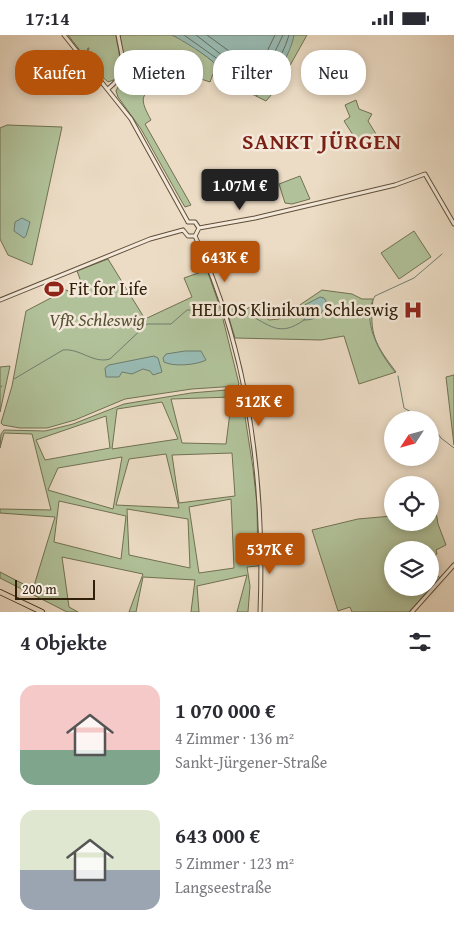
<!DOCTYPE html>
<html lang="de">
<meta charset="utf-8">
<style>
:root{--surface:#fff;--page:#f2f2f3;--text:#2b2b33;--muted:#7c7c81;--accent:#b45309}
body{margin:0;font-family:"Gentium Book Plus",serif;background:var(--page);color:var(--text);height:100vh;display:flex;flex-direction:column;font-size:19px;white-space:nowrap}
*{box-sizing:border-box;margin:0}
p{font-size:16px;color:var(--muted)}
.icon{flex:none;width:28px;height:28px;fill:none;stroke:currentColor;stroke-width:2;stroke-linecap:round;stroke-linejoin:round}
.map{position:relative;height:577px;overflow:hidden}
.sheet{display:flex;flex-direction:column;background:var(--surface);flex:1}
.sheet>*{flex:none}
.banner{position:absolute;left:15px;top:15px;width:425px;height:45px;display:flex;gap:10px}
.needle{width:32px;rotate:234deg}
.fabs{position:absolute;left:384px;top:376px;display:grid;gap:10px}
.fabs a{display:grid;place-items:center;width:55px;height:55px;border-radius:50%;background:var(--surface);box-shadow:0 2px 8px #0003;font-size:25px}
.scale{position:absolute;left:15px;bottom:12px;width:80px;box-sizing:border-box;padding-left:5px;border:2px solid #312009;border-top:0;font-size:14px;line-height:18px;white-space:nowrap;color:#312009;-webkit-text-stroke:4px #f3e8d9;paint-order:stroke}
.price{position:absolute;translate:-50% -42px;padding:0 11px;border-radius:5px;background:var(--accent);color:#fff;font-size:16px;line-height:32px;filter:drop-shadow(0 1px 2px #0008)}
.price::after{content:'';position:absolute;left:50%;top:30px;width:15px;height:11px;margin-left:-8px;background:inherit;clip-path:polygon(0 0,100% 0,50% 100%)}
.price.active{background:#222;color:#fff}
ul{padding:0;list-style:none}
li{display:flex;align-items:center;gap:15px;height:125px;padding:0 20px}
li span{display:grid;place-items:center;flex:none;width:140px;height:100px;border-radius:15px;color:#555}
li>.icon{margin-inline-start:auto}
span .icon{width:60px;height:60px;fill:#fffc;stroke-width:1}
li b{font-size:21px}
h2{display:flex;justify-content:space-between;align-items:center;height:60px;padding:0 20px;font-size:21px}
.chip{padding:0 18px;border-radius:20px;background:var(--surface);box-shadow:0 2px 8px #0003;font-size:18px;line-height:45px}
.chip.active{background:var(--accent);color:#fff}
.status{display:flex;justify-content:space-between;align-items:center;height:35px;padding:0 25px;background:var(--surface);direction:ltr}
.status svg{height:14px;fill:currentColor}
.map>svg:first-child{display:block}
</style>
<div class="status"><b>17:14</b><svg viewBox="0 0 49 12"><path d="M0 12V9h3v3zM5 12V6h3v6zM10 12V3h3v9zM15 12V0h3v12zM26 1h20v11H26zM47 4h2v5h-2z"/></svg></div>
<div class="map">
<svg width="454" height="577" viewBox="0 0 454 577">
<rect width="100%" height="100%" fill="#ecdcc5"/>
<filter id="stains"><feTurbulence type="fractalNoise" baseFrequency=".004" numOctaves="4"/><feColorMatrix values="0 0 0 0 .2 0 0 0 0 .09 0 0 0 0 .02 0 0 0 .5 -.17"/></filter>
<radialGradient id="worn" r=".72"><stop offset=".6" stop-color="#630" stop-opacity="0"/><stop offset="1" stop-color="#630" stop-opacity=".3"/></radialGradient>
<path fill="#b1c29a" stroke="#717152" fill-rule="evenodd" d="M68,0h48c2,16 8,30 0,44l-8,3 -14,-13 5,-11 -6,-3 -3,6 -4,-2 3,-11h-1l-3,9z
M120,0h52l14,6 29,22 5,15 -7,-4 -3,8 -36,-12 -12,13 -33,-9 -4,-3z
M294,0h13l-29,52 -12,14 -10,-5 8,-5z
M124,40l32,7 7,4c-25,6 -23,14 -12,34l-6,4 46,81 -6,2 -3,-5 -41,-73 -23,-32 -2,-6z
M356,65l3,9 13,5 -4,7 8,13 -19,14 -6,-10 2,-3 -9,-14 6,-4 -5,-12z
M7,90l55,2 -30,138 -24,-10 -8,-16v-111z
M300,141l10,23 -18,5 -7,-1 -6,-19z
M414,196l17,26 -32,22 -18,-26z
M108,224l37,60 47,-22 -8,-19 23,-8 13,37 19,77 -2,2 -45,3 -67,10 -50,21 -28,8h-27l-17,-3 -2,-2 11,-37 14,-75 40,-21 10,4 7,-7 -6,-16z
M322,255l30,4 10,5h11c-4,36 2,45 23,73l-37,12 -15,-48 -23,4 -86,-2 -10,-33 20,5 13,-8 2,11 9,7 10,-1z
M10,331l-10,46v-45z
M454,340v70l-8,-68z
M238,354l3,2 12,77 4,37 1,61 -11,1 3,19 -2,26h-11l10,-37 -50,11 2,26h-8l4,-32 -52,-3 -7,35h-7l14,-38 -81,-17 7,50 9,5h-11l-67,-34v-6l33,17 22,-72 -55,-4v-4l51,1 -19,-76 -28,-1 -4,15 1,-14 3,-4 41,1 28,-7 51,-20 67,-11zM232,362l-6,47 -44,-1 -11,-44zM162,367l16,37 -66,10 5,-40zM106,381l4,32 -65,12 -9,-20zM232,418l3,43 -56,7 -7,-48zM166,419l13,54 -63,-3 13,-46zM122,422l-9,52 -65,-19 10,-22zM231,464l3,69 -35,5 -10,-66zM59,466l67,15 -5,43 -67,-17zM127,474l61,10 2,49 -61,-13z
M436,477l2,12 8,21 -10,5 1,4 -7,4v-8h-38v37h38v-24l3,8 7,7 -31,34h-57l-2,-5 -12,4 -26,-81 46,-11 34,-3v7h38v-9z"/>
<path fill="#99bcb5" stroke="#6f7e70" d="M172,0h122c-3,18 -22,52 -38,61l-32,-15c-6,-4 -5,-12 -9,-17 -5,-7 -35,-25 -43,-29z
M22,183l8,4 -4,14 -2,2 -10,-7 1,-9z
M320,262l4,1 2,3c-2,13 -9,19 -22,19l1,-7 -2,-7z
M185,316h16l5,9c-9,5 -33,7 -42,2l-1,-4 3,-4z
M154,321l4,2 4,14 -9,3 -3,-4 -7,-2 -11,5 -10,-2 -3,5h-13l-1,-9 4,-3z"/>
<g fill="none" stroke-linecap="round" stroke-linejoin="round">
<path stroke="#656e5f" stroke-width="1" d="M184,0l35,25 7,17 30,13c13,-6 29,-41 33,-55
M196,0l27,21 8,16 24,11 11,-13 17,-35
M207,0l22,16 8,15 16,7 7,-7 15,-31"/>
<path stroke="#6f7e70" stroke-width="1" d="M232,274c5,-1 9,2 14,4 24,12 33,25 58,7
M395,337c-15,-18 -35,-52 -20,-76l39,-18 28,-24
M398,341l6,32 21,12
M14,344l49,-29c17,-2 30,14 47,9l37,-35h24l16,-14h30
M0,352l2,-1
M430,388l11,15 13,10"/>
<g stroke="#604f38" stroke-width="5">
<path id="minor" d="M64,0l67,84 57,103
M108,54c22,-18 14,-30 10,-54
M188,187h7l4,6
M199,193l56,-10 140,-33 30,-11 29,50
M183,195l5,6h7
M195,201c54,116 70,249 65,376
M195,201l4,-8
M0,265l150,-61 33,-9
M412,577l42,-47"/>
</g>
<g stroke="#312009" stroke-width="6">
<path id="major" d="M0,557l42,20"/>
</g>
<use href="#minor" stroke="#f3e8d9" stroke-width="3"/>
<use href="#major" stroke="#ecdcc5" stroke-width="4.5"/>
</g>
<defs>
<g id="stadium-bare" transform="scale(1.5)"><path d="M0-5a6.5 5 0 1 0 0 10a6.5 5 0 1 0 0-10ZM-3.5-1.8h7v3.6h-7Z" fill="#8f2418" stroke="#f3e8d9" stroke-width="2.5" paint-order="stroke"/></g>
<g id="hospital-bare" transform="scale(1.5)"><path d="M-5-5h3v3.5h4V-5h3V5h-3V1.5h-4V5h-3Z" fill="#8f2418" stroke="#f3e8d9" stroke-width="2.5" paint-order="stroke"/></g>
</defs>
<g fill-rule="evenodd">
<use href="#stadium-bare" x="54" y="254"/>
<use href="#hospital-bare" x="413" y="275"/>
</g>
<g text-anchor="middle" stroke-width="5" stroke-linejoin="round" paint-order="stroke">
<g font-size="18" fill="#312009" stroke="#f3e8d9" text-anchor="start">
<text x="69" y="260">Fit for Life</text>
<text x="398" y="281" text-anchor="end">HELIOS Klinikum Schleswig</text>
</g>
<g font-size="18" font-style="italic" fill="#575134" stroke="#f3e8d9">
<text x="97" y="291">VfR Schleswig</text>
</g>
<g font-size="22" font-weight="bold" letter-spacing="1" fill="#7a1f14" stroke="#f3e8d9">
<text x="322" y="114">SANKT JÜRGEN</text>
</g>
</g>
<rect width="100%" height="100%" filter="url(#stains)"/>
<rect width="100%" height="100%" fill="url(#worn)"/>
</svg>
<div class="fabs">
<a><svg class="needle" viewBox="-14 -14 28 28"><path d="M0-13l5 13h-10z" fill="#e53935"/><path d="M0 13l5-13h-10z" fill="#7c7c81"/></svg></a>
<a><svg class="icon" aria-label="locate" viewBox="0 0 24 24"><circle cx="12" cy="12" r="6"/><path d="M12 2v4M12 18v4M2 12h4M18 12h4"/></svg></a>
<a><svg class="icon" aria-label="layers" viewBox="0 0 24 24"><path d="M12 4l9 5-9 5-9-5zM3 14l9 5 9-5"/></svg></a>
</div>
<div class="scale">200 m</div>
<b class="price active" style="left:240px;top:176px">1.07M €</b>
<b class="price" style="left:225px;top:248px">643K €</b>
<b class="price" style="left:259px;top:392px">512K €</b>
<b class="price" style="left:270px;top:540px">537K €</b>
<div class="banner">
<a class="chip active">Kaufen</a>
<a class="chip">Mieten</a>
<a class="chip">Filter</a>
<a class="chip">Neu</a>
</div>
</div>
<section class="sheet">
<h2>4 Objekte<svg class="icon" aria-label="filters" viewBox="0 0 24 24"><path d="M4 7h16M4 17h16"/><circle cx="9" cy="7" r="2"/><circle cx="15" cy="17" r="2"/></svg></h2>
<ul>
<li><span style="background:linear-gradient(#f6c9c9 65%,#7fa58c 0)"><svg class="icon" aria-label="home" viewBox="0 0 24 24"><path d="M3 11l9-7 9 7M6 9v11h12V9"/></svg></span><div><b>1 070 000 €</b><p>4 Zimmer · 136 m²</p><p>Sankt-Jürgener-Straße</p></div></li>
<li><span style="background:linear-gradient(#dfe7d0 60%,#9aa5b1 0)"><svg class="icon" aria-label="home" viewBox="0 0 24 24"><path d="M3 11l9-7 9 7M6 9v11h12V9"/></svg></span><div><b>643 000 €</b><p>5 Zimmer · 123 m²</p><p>Langseestraße</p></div></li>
</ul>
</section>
